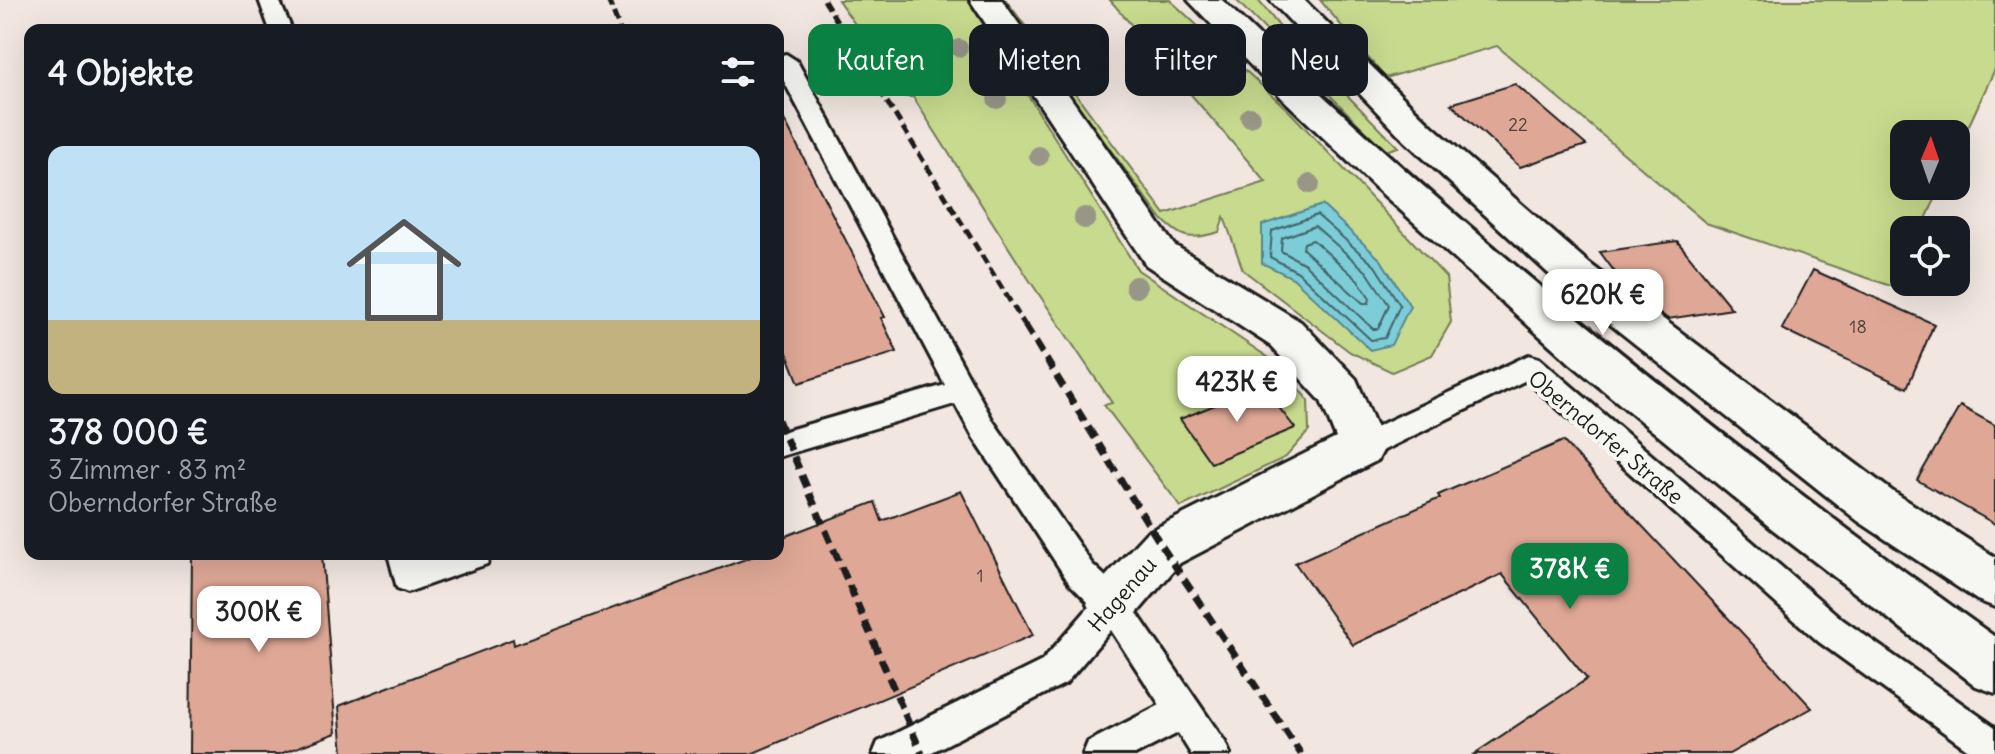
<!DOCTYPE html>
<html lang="de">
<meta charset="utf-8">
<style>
:root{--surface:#171b24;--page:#242831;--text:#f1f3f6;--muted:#9ea1a6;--accent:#0b8043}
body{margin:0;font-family:Delius,sans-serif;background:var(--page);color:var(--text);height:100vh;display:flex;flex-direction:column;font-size:30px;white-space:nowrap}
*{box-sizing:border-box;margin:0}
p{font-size:26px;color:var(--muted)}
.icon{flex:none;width:44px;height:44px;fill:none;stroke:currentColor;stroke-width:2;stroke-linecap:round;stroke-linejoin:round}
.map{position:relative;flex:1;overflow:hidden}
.drawer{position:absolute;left:24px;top:24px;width:760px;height:536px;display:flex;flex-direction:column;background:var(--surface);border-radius:16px;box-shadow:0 8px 32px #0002}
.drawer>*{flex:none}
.banner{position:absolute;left:808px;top:24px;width:760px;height:72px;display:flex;gap:16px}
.needle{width:52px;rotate:2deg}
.controls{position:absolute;left:1890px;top:120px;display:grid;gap:16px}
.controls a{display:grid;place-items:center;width:80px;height:80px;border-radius:16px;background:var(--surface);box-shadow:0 8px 32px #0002;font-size:40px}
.price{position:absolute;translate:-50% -68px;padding:0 18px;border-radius:16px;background:#fff;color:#222;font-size:26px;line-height:52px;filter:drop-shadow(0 2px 4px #0008)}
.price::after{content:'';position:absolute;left:50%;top:48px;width:24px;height:18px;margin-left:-12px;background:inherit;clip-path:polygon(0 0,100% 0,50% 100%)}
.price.selected{background:var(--accent);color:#fff}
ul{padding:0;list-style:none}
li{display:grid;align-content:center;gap:16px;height:424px;padding:0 24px}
li span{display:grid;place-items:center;height:248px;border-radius:16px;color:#555}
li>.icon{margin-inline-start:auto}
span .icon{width:144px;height:144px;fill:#fffc;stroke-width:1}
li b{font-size:34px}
h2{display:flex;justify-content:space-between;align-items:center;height:96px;padding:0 24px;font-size:34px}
.tag{padding:0 28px;border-radius:16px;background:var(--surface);box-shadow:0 8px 32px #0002;font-size:28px;line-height:72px}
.tag.selected{background:var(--accent);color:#fff}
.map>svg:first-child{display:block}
</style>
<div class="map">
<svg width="1995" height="754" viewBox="0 0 1995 754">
<rect width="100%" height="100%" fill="#f1e6e0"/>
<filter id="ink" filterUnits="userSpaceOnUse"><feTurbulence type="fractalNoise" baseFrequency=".0125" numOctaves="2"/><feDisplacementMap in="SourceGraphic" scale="16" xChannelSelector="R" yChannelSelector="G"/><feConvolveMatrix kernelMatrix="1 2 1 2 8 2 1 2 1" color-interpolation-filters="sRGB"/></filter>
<g filter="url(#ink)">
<path fill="#c7da8e" stroke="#727b55" stroke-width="2" d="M838,0h130l170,270 140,94 30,36 1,31 -23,26 -105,50 -77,-102 8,-2 -84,-125 -115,-181h-7z
M1001,0h5l159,214 101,-32 -156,-182h60l121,113 155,164 5,45 -19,33 -40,17 -42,-20 -107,-82 -19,-53 -5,15c-30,9 -38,7 -60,-16z
M1236,0h22l21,26 119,121 -13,4z
M1320,0h675v69l-39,84v-19h-52v52h37l-20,44h-17v36l-10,21 -188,-64 -209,-177 -112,32z"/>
<path fill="#7dcdd8" stroke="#56868d" stroke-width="2" d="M1322,205l59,55 29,46 -19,39 -21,5 -77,-72 -31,-15v-38z"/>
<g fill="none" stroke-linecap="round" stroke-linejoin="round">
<path stroke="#436367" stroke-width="2" d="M1317,215l58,51 25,39 -15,33 -14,2 -73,-68 -28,-15 2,-26z
M1315,226l52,46 22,33 -11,24h-5l-68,-65 -24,-13 1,-13z
M1313,240l45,40 12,18 -1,5h-6l-60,-54 1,-6z"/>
</g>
<path fill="#dfa896" stroke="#1c1c1c" stroke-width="2" d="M1515,84l71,61 -66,22 -69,-63z
M778,108l107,209 -4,1 16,34 -98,31 -21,-53z
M1677,241l55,68 -64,10 -42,-32 -26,-35z
M1813,270l121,54 -27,64 -125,-59z
M1262,386l33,42 -84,35 -31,-44z
M1960,406l35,19v99l-78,-44z
M1563,441l249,267 -83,46h-255l113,-75 -85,-105 -149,71 -58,-82 145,-65 -2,-3z
M961,491l72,144 -282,119h-408l-4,-48 174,-67 1,6 245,-91h19v-15l97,-37 7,19z
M192,554h130l14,179 -56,21h-90z"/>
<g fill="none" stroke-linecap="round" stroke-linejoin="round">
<g stroke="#1c1c1c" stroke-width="6">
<path id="lane" d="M259,0h20l13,30h-22z
M786,54l11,7 196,360 99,143 32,30 101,148 5,12h-39l-13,-21 -41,21h-54l5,-12 72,-37 -49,-75 -45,53 -138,71h-55l5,-12 164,-81 49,-56 -21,-21 -97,-147 -18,-33 -177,53v-24l167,-48 -167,-315v-14z
M1529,355l10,3 304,262 152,107v27h-21l-155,-112 -293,-262 -154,76 -10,3 -10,-3 -5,-9 5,-9z
M388,554h32l1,5 15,-5h56l-5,10 -79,28 -11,-4z"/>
</g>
<g stroke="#1c1c1c" stroke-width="6">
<path id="street" d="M970,0h32l172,245 127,77 55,57 29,68 -7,13 -198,103 -49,57 -18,7 -18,-7 -8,-16 8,-16 51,-55 190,-95 -15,-37 -50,-55 -125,-81z
M1270,0h34l127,125 159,139 302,227 103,66v50l-18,-7 -119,-79 -296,-235 -157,-145z"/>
</g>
<g stroke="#1c1c1c" stroke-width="6">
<path id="secondary" d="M1188,0h34c241,234 500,442 773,637v56l-19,-7 -205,-158 -201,-165 -193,-174 -94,-90z"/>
</g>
<use href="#lane" fill="#f6f6f2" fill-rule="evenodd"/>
<use href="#street" fill="#f6f6f2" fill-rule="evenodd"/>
<use href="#secondary" fill="#f6f6f2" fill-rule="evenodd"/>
<path stroke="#1c1c1c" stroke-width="5" stroke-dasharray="10 5" stroke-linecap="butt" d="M608,0l12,30
M824,0l202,327"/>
<path stroke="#1c1c1c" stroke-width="7" stroke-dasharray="13 7" stroke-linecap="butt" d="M1025,325l138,223 138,206
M778,420l144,334"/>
</g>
<g fill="#989687">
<circle cx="959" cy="48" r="9"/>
<circle cx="1197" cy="57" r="9"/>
<circle cx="997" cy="99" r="10"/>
<circle cx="1250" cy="117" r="10"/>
<circle cx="1039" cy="156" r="10"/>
<circle cx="1310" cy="184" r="10"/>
<circle cx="1085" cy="218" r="11"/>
<circle cx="1136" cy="287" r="11"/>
</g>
</g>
<g text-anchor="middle" stroke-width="8" stroke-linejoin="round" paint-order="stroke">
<g font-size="18" fill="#4d3f3a">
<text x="1518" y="131">22</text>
<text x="1858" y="333">18</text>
<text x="980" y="582">1</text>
</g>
<g font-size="22" fill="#1c1c1c" stroke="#f6f6f2">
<text transform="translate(1606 437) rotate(40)" y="8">Oberndorfer Straße</text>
<text transform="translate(1122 594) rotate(-49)" y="8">Hagenau</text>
</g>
</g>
</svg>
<div class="controls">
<a><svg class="needle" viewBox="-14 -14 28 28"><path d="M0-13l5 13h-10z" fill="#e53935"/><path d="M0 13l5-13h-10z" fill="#9ea1a6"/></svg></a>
<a><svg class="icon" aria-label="locate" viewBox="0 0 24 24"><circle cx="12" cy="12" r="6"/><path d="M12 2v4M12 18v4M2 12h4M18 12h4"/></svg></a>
</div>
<b class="price" style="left:1603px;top:337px">620K €</b>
<b class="price" style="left:1237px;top:424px">423K €</b>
<b class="price selected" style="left:1570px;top:611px">378K €</b>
<b class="price" style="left:259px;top:654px">300K €</b>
<div class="banner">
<a class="tag selected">Kaufen</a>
<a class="tag">Mieten</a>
<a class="tag">Filter</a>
<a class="tag">Neu</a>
</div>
<section class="drawer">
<h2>4 Objekte<svg class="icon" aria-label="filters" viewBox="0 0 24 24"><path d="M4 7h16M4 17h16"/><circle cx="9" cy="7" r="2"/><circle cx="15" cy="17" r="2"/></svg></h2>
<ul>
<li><span style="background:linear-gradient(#bfe0f5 70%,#c2b280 0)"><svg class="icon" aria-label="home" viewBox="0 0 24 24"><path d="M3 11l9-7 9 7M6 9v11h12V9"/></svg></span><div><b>378 000 €</b><p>3 Zimmer · 83 m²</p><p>Oberndorfer Straße</p></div></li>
</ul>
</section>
</div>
